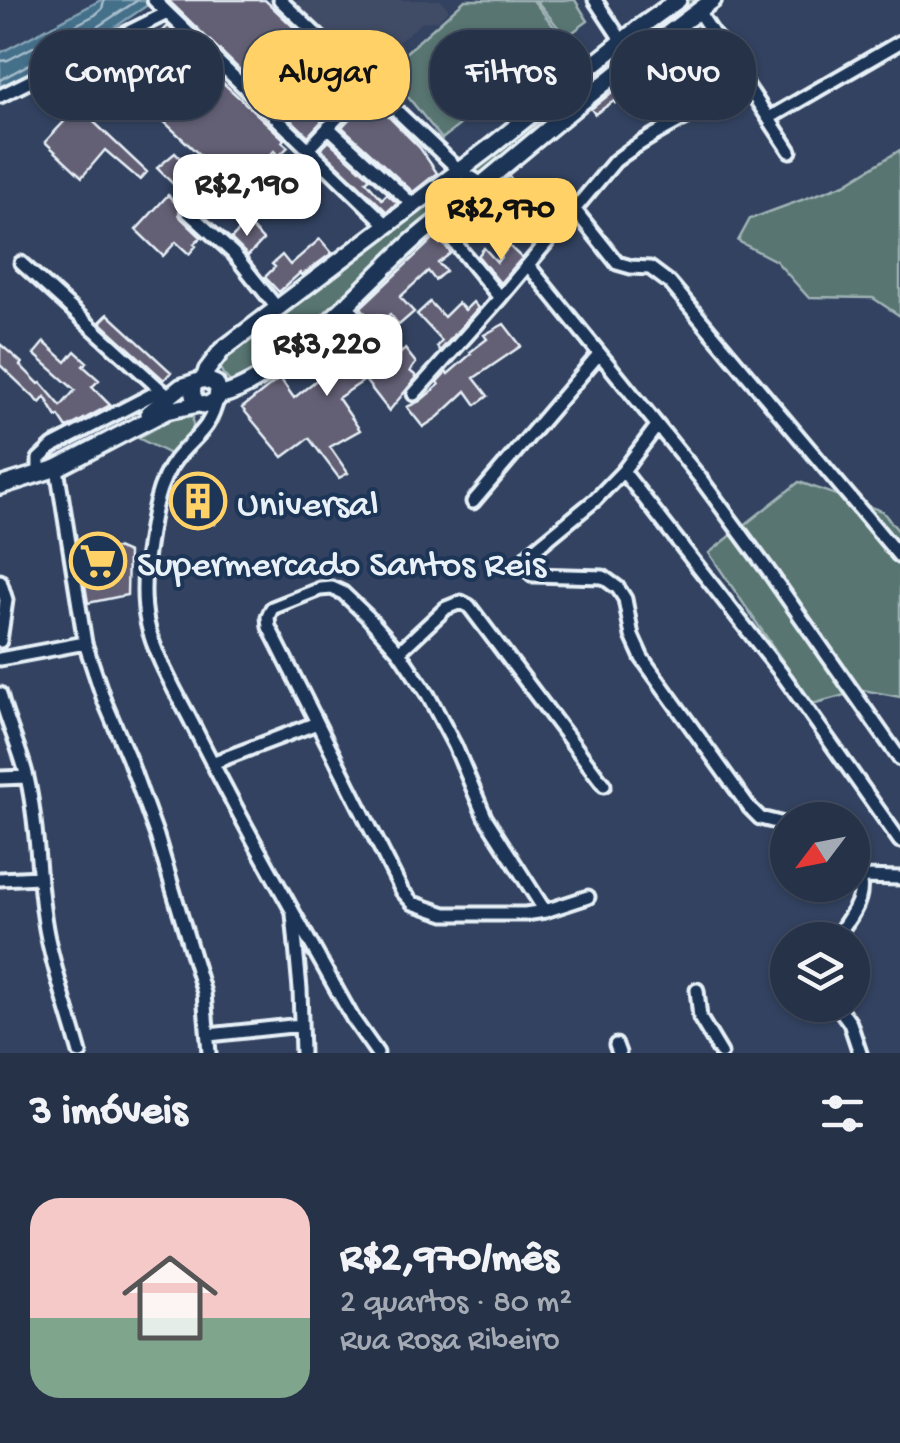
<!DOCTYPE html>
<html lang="pt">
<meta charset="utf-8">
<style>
:root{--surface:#263248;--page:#323e52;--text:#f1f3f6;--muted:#a4aab4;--line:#424d60;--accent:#ffd166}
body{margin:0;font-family:"Gochi Hand",sans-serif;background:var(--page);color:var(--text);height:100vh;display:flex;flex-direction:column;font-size:38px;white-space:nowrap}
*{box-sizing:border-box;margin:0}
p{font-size:32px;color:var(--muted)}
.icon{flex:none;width:55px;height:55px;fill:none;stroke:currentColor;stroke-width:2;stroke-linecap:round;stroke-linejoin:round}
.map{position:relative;height:1053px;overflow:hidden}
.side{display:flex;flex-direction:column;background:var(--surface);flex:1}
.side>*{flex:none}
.hud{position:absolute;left:30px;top:30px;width:840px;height:90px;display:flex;gap:20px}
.needle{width:65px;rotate:238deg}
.controls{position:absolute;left:770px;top:802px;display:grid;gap:20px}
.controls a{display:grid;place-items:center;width:100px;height:100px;border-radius:50%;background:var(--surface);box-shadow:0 2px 8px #0004,0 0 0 2px var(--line);font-size:50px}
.price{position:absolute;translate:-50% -85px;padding:0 22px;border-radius:20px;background:#fff;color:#222;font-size:32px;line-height:65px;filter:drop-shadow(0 2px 5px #0008)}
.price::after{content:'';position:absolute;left:50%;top:60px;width:30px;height:22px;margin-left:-15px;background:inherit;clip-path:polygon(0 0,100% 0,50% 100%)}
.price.selected{background:var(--accent);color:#111}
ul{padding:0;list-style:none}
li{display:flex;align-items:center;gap:30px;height:250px;padding:0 30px}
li+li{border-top:2px solid var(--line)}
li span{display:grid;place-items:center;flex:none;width:280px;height:200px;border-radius:30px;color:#555}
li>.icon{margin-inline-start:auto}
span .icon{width:120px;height:120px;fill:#fffc;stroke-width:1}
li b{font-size:42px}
h2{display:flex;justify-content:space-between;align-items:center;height:120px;padding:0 30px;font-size:42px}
.tag{padding:0 35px;border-radius:40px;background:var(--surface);box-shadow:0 2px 8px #0004,0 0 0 2px var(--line);font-size:35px;line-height:90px}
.tag.selected{background:var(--accent);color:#111}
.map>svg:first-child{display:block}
</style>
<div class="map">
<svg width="900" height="1053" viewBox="0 0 900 1053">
<rect width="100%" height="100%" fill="#324260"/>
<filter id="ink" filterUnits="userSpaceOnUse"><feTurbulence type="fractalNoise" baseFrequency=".01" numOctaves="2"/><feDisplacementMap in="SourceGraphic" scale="20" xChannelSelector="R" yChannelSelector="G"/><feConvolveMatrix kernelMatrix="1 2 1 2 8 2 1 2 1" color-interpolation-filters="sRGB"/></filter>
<g filter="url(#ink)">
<path fill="#414b66" d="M289,0h152l8,10 -12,11 -14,1 -64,51z"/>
<path fill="#587572" stroke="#a0b3b5" stroke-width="2.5" d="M465,0h68l32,41 -123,98 -56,-69z
M536,0h39l13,21 -22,16z
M680,0h28l-401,335 -71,53 -13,-14 -5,-10 2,-5z
M900,150v166l-27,-18 -65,-1 -32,-36 -38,-20 12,-22 95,-35z
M193,416v17l-23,21 -32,-16 35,-19z
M799,482l83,29 18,22v164l-37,-7 -51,14 -103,-151z"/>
<path fill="#45708a" stroke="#86a4b6" stroke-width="2.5" d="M101,0h54l-53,36 -102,55v-38z"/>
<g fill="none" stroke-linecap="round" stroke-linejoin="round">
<path stroke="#a7bdcc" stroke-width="2.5" d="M0,61l8,-1 87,-45 7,-6 2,-9
M0,80l97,-53 41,-27"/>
</g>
<path fill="#645f74" stroke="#e8f1f8" stroke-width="2.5" d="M168,0h97l38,36 -4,4 12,13 3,-3 39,37 -45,49z
M168,26l52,54 64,59 -2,3 6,5 -9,9 -5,-5 -8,8h-4l-8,9 2,2 -12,11 -16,-16 -16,15 -14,-16 6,-5 -47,-44 20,-19 -12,-13 10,-9 -15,-13 -6,-5 -26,28 -22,-23 2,-1 -2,-4 29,-17 10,10z
M675,42l15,21 -14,11 -10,-13 -43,33 1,2 -9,7 -1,-2 -19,13 -4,-5z
M99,64l5,12 -44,24 -1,-5 -17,10 -6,-11 33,-18z
M368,99l10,10 2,-1 40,40 17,25 -24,19 -71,-65z
M78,107l69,65 -7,8 -35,-30 -23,27 -37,-35z
M329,141l41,37 -4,3 16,18 5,-5 10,9 -10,9 -66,-63z
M175,153l15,15 -15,18 -18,-18z
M304,165l13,14 -15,17 -4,-5 -4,4 -9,-10z
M509,176l18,23 2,-2 22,26 -19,23 -24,-29 3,-3 -19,-10 -6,7 -8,-9z
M168,195l12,12 -1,7 2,4 20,19 -7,7 2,2 -7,8 -13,-12 -13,14 -27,-26z
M247,223l16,17 -15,16 -17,-17z
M434,238l6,6 2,-2 9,11 -13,10 8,8 -11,9 -7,-9 -28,26 14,15 -15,13 -9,-11 -7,6 -5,-5 -8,6 -9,-14z
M320,239l12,14 -30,22 -2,-2 -21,19 -14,-15 10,-10 -3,-3 10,-9 8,10z
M509,246l13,12 -22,25 -22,-27 6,-8 13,14z
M430,302l14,15 14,-14 7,7 8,-8 5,6 -38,43 -3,-4 5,-6 -25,-27z
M108,314l63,58 -7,8 -64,-58z
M347,321l10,14 -4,3 26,39 6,-8 7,-2 3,-9 10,-9 11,14 -6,8 7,6 -28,34 -24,-31 -27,18 22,32 -30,17 18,26 -9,5 -30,-40 -26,19 -41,-49 38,-30 14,20 40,-32 -15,-20z
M504,324l17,22 -47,32 14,18 -12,9 -10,-14 -28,26 -15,10 -16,-20 13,-6 19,-16 -2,-3 9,-10 2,2 23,-20 -1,-2 17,-13 -3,-4z
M44,342l22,20 9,-11 12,11 -4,4 16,14 -7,7 18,18 -43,23 -8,-12 -2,1 -12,-20 -5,6 -40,-38v-21l22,19 -2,2 19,19 2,-1 20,23 14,-16 -41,-36z
M184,478l39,19 -8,27 -42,-18z
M116,548l12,5 -1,42 -39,8 -8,-48z"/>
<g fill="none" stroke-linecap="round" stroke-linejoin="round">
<g stroke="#e8f1f8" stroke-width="19">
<path id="minor" d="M154,0l233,225
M280,0l179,170 23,14
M595,0l27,41
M698,11l92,140
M0,96l167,-83
M769,118l131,-76
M328,127l85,78
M309,148l60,-64
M574,209l43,54 14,4 19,1 20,15 230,274
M188,212l45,41 45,56
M437,221l63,77
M21,263l140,127
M528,265l172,213 67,91 133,190
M346,303l40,57
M414,394l86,-96 115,-137c40,-31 88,-50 131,-78
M217,399c-7,32 -23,37 -42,61 -18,23 -23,58 -27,86 -4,24 -6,52 -1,76 8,36 30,71 46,103 50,100 106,197 160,294l24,34
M657,426l-34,45 -28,29 -67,55c-4,8 -3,14 5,20l70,2 15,11 7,11 7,37 10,22 107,149 11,11 28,7
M57,468l28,175 19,57 25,59 28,77 47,157 5,60
M623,471l162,207 115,163
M39,475v-16l14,-13 108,-56 5,3
M473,502l126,-148
M0,581l6,19 -6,41
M399,652l47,-44 15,-6 8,4 135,179
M0,659l85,-16
M0,694c7,30 22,58 28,88 11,50 9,102 19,152 8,40 22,80 33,119
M212,763l105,-40
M0,778l27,-1
M861,877l39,1
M0,879l39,-2
M545,911l-60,-94 -30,-71 -27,-51 -29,-43 -32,-36 -24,-23 -11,-5 -12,1 -48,19 -4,9 1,10 133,264 11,12 32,11h80l20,-3 43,-14
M293,914l7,75 2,64
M834,940c19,-27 38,-47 18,-78
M697,990l3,28 21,35
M837,1005l13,18 10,30
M209,1035l92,-10
M616,1045l3,8"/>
</g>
<g stroke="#e8f1f8" stroke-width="22">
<path id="major" d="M204,379l12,5 2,6 -1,9 -9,6c-11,1 -17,-7 -15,-18l3,-5 8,-3 3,-9 15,-20 266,-201 151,-121 39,-28
M218,396c64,-14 146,-112 196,-156 17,-15 36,-29 54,-44 80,-67 160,-134 245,-196
M149,413l32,-26 15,-5
M0,486l57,-18 109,-57 32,-7"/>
</g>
<use href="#minor" stroke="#1d3557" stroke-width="11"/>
<use href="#major" stroke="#1d3557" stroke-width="15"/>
</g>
</g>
<defs>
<g id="building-ring" transform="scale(2.875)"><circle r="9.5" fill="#1d3557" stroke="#ffd166" stroke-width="1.5"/><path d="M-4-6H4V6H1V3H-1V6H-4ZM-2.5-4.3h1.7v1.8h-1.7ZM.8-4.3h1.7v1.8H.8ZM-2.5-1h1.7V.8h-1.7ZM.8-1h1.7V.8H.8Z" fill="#ffd166"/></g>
<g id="supermarket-ring" transform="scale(2.875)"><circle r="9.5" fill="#1d3557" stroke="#ffd166" stroke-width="1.5"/><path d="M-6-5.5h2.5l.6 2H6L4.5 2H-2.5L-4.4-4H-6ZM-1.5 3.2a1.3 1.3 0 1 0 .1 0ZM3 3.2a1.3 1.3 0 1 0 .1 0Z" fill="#ffd166"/></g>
</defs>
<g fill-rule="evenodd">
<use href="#building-ring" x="198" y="501"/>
<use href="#supermarket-ring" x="98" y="561"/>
</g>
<g text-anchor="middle" stroke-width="8" stroke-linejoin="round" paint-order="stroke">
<g font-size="38" fill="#e8f1f8" stroke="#1d3557" text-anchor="start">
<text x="237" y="514">Universal</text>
<text x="137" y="574">Supermercado Santos Reis</text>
</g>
</g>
</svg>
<div class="controls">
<a><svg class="needle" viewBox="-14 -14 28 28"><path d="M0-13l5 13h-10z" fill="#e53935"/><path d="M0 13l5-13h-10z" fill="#a4aab4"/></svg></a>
<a><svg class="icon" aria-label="layers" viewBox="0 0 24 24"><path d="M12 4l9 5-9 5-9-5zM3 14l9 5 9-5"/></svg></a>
</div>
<b class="price" style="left:247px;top:239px">R$2,190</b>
<b class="price selected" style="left:501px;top:263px">R$2,970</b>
<b class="price" style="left:327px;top:399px">R$3,220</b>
<div class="hud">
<a class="tag">Comprar</a>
<a class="tag selected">Alugar</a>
<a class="tag">Filtros</a>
<a class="tag">Novo</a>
</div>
</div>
<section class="side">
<h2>3 imóveis<svg class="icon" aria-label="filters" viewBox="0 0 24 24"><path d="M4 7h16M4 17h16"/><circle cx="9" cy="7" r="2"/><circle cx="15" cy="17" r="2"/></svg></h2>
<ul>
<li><span style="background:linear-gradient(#f6c9c9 60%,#7fa58c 0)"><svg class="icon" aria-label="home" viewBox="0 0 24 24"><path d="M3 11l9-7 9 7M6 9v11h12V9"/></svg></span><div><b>R$2,970/mês</b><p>2 quartos · 80 m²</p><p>Rua Rosa Ribeiro</p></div></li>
</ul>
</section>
